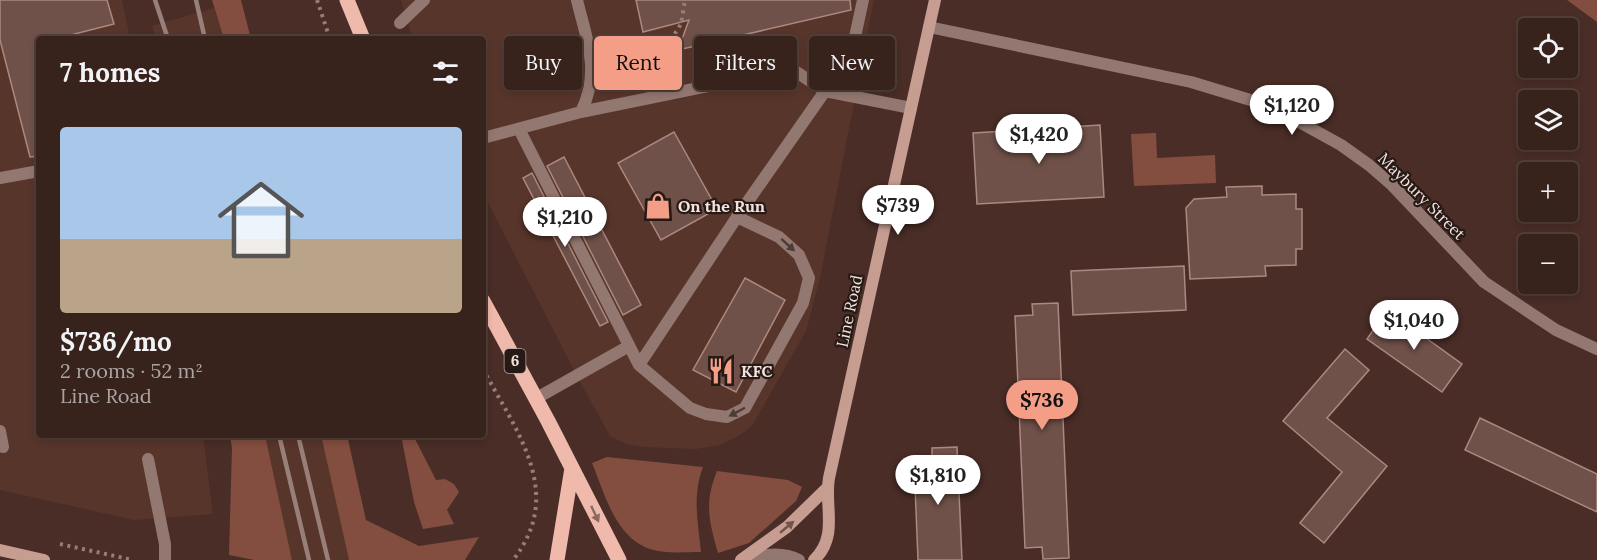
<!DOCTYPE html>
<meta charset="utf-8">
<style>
:root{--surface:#37221c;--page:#3e2a25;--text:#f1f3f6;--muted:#aaa4a3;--line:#513f3b;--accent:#f49e88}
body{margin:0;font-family:Lora,serif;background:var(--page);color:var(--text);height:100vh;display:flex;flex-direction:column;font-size:22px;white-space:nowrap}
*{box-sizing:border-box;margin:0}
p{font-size:20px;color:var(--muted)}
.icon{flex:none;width:33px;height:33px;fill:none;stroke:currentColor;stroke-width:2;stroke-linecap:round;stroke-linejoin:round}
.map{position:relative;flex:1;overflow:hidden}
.drawer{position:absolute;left:36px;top:36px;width:450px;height:402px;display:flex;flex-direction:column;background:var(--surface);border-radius:6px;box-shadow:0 3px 9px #0003,0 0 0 2px var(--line)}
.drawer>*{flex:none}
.hud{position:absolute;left:504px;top:36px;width:570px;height:54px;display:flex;gap:12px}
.buttons{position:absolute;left:1518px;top:18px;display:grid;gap:12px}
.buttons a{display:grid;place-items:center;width:60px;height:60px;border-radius:6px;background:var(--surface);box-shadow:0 3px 9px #0003,0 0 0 2px var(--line);font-size:30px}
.price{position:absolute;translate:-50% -51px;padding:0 14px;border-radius:21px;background:#fff;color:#222;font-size:20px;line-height:39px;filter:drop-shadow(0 2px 3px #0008)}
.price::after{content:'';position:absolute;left:50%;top:36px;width:18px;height:14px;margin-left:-9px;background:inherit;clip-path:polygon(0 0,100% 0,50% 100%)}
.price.on{background:var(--accent);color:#111}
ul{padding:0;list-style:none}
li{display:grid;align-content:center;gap:12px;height:318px;padding:0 24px}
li+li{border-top:2px solid var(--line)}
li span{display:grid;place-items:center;height:186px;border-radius:6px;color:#555}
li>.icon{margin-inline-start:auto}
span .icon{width:108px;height:108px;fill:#fffc;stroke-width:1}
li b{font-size:26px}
h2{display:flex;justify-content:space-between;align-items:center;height:72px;padding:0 24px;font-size:26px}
.pill{padding:0 21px;border-radius:6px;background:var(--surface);box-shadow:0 3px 9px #0003,0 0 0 2px var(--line);font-size:21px;line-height:54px}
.pill.on{background:var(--accent);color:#111}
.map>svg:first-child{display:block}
</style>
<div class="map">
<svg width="1597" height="560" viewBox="0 0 1597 560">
<rect width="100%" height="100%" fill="#492d26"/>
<path fill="#58352b" d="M0,0h122l8,39h-91v396h164l10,79 -79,6 -134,-30z
M401,0h473l-54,278 -14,53 -54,95 -15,11 -17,8 -24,4 -53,-2 -17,-3 -16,-8 -31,-56 -96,-187v-154h-70z
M214,8l10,31h-68l-4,-13z
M265,435h56l28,125h-57z"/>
<path fill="#834e40" d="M212,0h29l10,39h-27z
M1567,0h30v22z
M1156,133l1,25 58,-3 1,28 -82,3 -3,-52z
M230,435h35l27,125h-38l-25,-5 3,-107z
M321,435h26l19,85 53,26 60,-9 -14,23h-116z
M401,435h12l23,45 9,-1 9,5 5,8 -12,18 7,14 -31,5 -9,-27z
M607,457l96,10c-11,30 -5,54 -2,85 -16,0 -36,2 -51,-3 -35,-12 -45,-55 -58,-86z
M717,471l71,9 14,7 -6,14 -47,42 -31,10c-9,-32 -14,-50 -1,-82z"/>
<path fill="#705149" stroke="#ab8980" stroke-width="1.5" d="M0,0h107l7,24 -59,15h-16v117l-9,1 -30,-117z
M636,0h214l1,10 -173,40 11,-30 -46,12z
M1100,125l4,72 -127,7 -4,-71z
M674,132l43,77 -56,31 -43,-77z
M564,157l77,148 -18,10 -76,-149z
M532,173l76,149 -8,4 -77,-148z
M1262,186v9l34,-1v15h6v40h-6v16l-31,1 1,10 -76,3 -4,-71 8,-9 33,-2 -1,-10z
M1184,266l2,44 -113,5 -2,-44z
M745,278l40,22 -49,92 -43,-22z
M1058,303l11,255 -26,1 -1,-12 -17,1 -10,-232 18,-1 -1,-11z
M1387,310l75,54 -20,28 -75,-53z
M1345,349l24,21 -42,48 60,48 -63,77 -24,-20 42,-51 -59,-51z
M1480,418l117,56v38l-132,-62z
M957,447l5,113h-44l-4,-99 18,-1v-12z"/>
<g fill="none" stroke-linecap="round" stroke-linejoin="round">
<path stroke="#967e78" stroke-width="4" stroke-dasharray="3 4.5" stroke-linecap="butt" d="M317,0l13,39
M677,71l-3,-36 7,-11 4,-24
M483,369c33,62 83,124 30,191
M60,544l73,16"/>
<path stroke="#937871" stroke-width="12" d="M577,0c10,42 24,71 4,112
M400,23l24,-23
M519,129l120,236 98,-148 88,-126 12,-30 18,-24 8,-37
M483,138l98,-26 211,-43 33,22 86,17
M0,178l39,-7
M639,365l51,43 16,6 21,3 18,-9 58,-105 6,-25 -10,-23 -20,-18 -42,-20
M535,399l94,-53
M0,431l3,16
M148,459l17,85v16"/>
<path stroke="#937871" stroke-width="12" d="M929,27l262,55 66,20 26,11 58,32 28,20 23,20 92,97 72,48 41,19"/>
<path stroke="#937871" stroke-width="12" d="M743,559c18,-4 39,-8 56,1"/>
<path stroke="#c79d92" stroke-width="12" d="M0,550l44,10
M741,560l46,-33 40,-39
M814,560c25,-24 10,-53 15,-82l106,-478"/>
<path stroke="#efb9ab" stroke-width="15" d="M347,0l16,39
M483,301l65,120 71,139
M557,560l15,-92"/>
<path stroke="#98807a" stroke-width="4.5" d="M155,0l13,39
M196,0l9,39
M279,435l30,125
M298,435l30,125"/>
</g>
<defs><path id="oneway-solid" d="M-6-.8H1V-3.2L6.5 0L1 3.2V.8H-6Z" transform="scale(1.5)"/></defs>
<g fill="#4c3b36">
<use href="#oneway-solid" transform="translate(788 245) rotate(42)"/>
<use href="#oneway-solid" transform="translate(737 412) rotate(152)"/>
</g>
<use fill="#8a6a60" href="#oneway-solid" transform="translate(595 514) rotate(65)"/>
<use fill="#6e554e" href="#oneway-solid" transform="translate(787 527) rotate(-40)"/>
<defs>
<g id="shop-bare" transform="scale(2.07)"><path d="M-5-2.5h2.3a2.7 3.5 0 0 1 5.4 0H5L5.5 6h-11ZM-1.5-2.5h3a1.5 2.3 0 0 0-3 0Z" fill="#f49e88" stroke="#261a16" stroke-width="2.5" paint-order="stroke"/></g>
<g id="restaurant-bare" transform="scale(2.07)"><path d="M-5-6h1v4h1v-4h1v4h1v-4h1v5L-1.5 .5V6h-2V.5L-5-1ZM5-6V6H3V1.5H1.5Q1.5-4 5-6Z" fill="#f49e88" stroke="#261a16" stroke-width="2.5" paint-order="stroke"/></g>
</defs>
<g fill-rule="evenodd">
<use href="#shop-bare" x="658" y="206"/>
<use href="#restaurant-bare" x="721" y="371"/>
</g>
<g text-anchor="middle" stroke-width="4.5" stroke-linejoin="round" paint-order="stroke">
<rect fill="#261a16" stroke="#b7a6a1" stroke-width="1.5" x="504.5" y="349" width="21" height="24" rx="4.5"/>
<g font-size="15" font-weight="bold" fill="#f5e2dd">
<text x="515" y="366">6</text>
</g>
<g font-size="16" fill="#f5e2dd" stroke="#261a16">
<text transform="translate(1422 196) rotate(45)" y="6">Maybury Street</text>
<text transform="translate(849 311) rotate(-78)" y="6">Line Road</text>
</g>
<g font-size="16" font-weight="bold" fill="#f5e2dd" stroke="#261a16" text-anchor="start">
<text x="678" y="212">On the Run</text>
<text x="741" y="377">KFC</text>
</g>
</g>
</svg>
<div class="buttons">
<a><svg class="icon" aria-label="locate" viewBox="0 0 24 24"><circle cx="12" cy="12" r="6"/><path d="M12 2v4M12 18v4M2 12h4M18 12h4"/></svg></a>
<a><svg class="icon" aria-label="layers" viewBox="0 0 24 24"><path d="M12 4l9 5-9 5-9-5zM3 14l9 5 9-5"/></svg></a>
<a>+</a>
<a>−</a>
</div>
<b class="price" style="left:1292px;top:136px">$1,120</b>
<b class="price" style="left:1039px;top:165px">$1,420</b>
<b class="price" style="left:898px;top:236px">$739</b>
<b class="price" style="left:565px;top:248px">$1,210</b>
<b class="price" style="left:1414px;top:351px">$1,040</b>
<b class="price on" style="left:1042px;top:431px">$736</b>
<b class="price" style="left:938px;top:506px">$1,810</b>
<div class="hud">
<a class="pill">Buy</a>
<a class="pill on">Rent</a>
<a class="pill">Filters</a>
<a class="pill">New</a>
</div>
<section class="drawer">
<h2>7 homes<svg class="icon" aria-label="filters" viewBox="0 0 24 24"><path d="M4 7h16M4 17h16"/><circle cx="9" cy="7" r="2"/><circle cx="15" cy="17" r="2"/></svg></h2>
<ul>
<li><span style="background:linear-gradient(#a9c7e8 60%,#b9a48a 0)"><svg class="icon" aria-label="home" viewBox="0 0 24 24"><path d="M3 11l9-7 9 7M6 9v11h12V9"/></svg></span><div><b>$736/mo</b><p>2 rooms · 52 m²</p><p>Line Road</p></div></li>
</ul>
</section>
</div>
